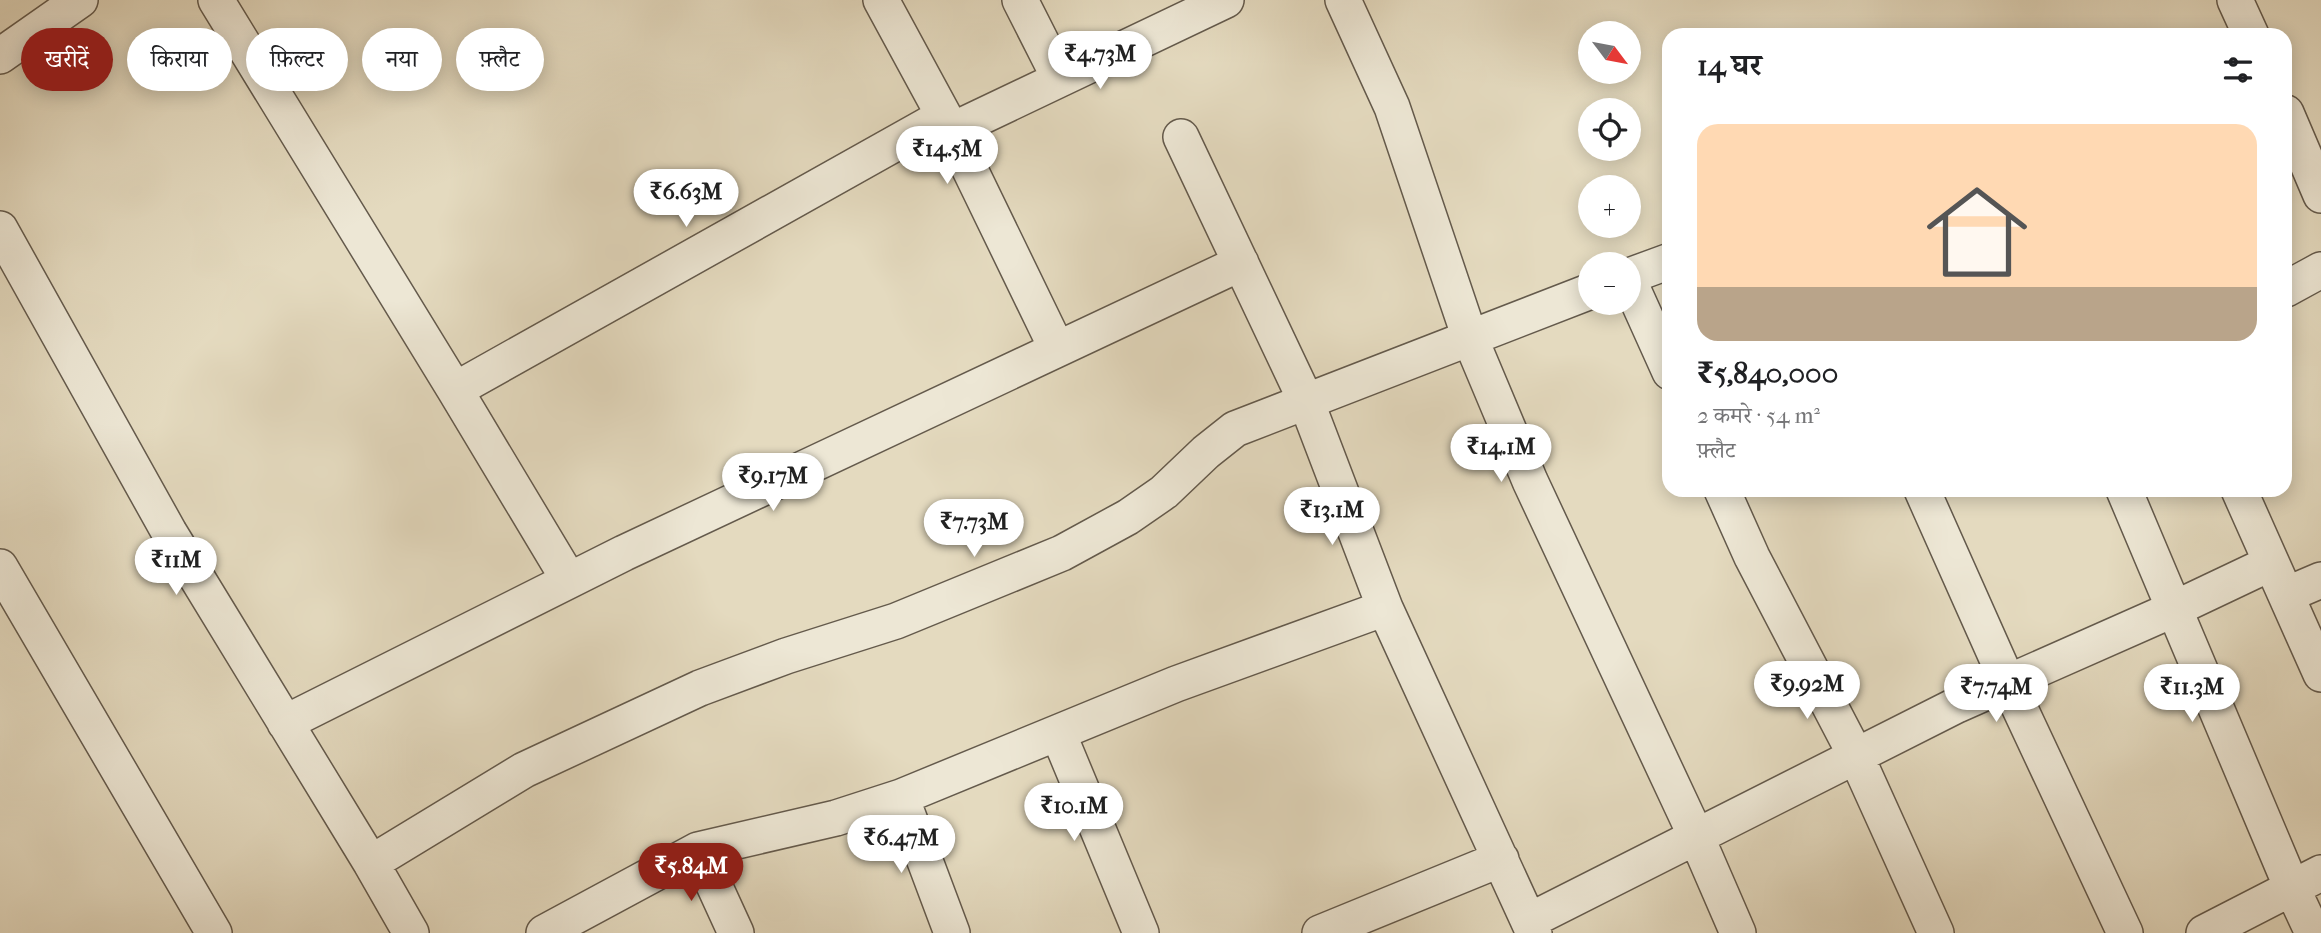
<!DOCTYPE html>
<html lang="hi">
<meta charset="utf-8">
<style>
:root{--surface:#fff;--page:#f2f2f2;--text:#202124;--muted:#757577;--line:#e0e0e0;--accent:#8f2418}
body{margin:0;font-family:"IM FELL French Canon","Noto Serif Devanagari",serif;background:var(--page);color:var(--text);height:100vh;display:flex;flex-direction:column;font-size:26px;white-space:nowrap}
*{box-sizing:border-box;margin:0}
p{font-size:23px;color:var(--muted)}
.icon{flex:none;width:38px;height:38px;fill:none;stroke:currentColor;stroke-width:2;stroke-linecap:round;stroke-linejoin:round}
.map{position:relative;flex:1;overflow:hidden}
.side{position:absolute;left:1662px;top:28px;width:630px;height:469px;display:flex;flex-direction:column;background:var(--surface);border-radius:21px;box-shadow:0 4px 18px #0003}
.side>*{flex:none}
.banner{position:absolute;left:21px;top:28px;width:665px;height:63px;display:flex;gap:14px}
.needle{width:46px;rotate:122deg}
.buttons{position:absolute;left:1578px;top:21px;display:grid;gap:14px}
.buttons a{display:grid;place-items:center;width:63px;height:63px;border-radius:50%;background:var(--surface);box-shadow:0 4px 18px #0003;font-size:35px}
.price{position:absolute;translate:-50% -60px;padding:0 16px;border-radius:24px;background:#fff;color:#222;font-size:23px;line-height:46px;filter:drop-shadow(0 2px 4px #0008)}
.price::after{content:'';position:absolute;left:50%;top:42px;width:21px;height:16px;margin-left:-10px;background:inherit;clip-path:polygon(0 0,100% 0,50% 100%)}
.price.selected{background:var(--accent);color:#fff}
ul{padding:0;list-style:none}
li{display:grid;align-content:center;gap:14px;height:371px;padding:0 35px}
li+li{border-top:2px solid var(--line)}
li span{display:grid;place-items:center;height:217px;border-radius:21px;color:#555}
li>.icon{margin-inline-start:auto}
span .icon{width:126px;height:126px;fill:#fffc;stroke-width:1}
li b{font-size:30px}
h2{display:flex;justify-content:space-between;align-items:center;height:84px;padding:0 35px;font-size:30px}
.tag{padding:0 24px;border-radius:32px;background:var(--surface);box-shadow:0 4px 18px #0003;font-size:24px;line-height:63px}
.tag.selected{background:var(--accent);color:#fff}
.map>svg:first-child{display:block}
</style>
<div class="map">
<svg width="2321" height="933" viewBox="0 0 2321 933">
<rect width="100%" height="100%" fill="#e4dabf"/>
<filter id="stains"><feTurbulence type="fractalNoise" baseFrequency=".00286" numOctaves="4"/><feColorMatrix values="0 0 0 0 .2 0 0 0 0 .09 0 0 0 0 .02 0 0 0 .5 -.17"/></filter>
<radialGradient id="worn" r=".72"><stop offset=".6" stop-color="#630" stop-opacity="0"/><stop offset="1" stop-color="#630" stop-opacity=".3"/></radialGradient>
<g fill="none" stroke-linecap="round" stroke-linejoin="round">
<g stroke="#645a4c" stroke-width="38">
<path id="street" d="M216,0l239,390 114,190
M881,0l63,116 113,233
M1020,0l40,79
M1343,0l49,107 78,231 60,143 166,355 42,97
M2235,0l16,35
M0,56l80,-56
M2286,113l35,82
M951,131l275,-131
M1181,137l125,264 79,207 149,325
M0,229l169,303 202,331 40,70
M1629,276l41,-15
M1629,281l41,91
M2286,289l35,-19
M455,390l489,-274
M1722,490l30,67 104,199 80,177
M1922,490l86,193 117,250
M2124,490l168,398 21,45
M2239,490l82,184
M0,567l214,366
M2286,595l35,-15
M285,723l339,-170 617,-290
M1058,733l83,200
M901,797l51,136
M698,850l38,83
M371,863l153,-93 176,-82 86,-32 110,-35 166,-68 66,-36 36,-25 42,-40 29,-23 356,-138
M1529,921l428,-216 217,-96 97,-46
M544,933l154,-83 138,-32 65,-21 275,-113 209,-76
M1320,933l181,-74
M2204,933l117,-60"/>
</g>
<use href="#street" stroke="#ede7d5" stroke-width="35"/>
</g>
<rect width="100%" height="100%" filter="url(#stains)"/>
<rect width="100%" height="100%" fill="url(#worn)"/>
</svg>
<div class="buttons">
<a><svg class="needle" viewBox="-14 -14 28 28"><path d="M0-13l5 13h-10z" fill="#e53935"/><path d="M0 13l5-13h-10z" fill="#757577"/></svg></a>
<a><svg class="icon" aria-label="locate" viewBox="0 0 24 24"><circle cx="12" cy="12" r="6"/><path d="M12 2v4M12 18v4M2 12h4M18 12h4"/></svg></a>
<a>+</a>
<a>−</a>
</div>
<b class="price" style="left:1100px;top:91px">₹4.73M</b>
<b class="price" style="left:947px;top:186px">₹14.5M</b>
<b class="price" style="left:686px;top:229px">₹6.63M</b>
<b class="price" style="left:1501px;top:484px">₹14.1M</b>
<b class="price" style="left:773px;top:513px">₹9.17M</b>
<b class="price" style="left:1332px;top:547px">₹13.1M</b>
<b class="price" style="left:974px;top:559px">₹7.73M</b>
<b class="price" style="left:176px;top:597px">₹11M</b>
<b class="price" style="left:1807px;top:721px">₹9.92M</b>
<b class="price" style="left:1996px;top:724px">₹7.74M</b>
<b class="price" style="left:2192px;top:724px">₹11.3M</b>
<b class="price" style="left:1074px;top:843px">₹10.1M</b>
<b class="price" style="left:901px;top:875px">₹6.47M</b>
<b class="price selected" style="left:691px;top:903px">₹5.84M</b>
<div class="banner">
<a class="tag selected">खरीदें</a>
<a class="tag">किराया</a>
<a class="tag">फ़िल्टर</a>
<a class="tag">नया</a>
<a class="tag">फ़्लैट</a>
</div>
<section class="side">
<h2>14 घर<svg class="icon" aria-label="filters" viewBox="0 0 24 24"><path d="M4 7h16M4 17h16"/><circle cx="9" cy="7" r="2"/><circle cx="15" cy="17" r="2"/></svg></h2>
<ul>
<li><span style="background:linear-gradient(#ffd9b3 75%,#b9a48a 0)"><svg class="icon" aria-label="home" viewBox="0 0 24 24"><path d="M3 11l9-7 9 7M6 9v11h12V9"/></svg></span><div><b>₹5,840,000</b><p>2 कमरे · 54 m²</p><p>फ़्लैट</p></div></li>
</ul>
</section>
</div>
